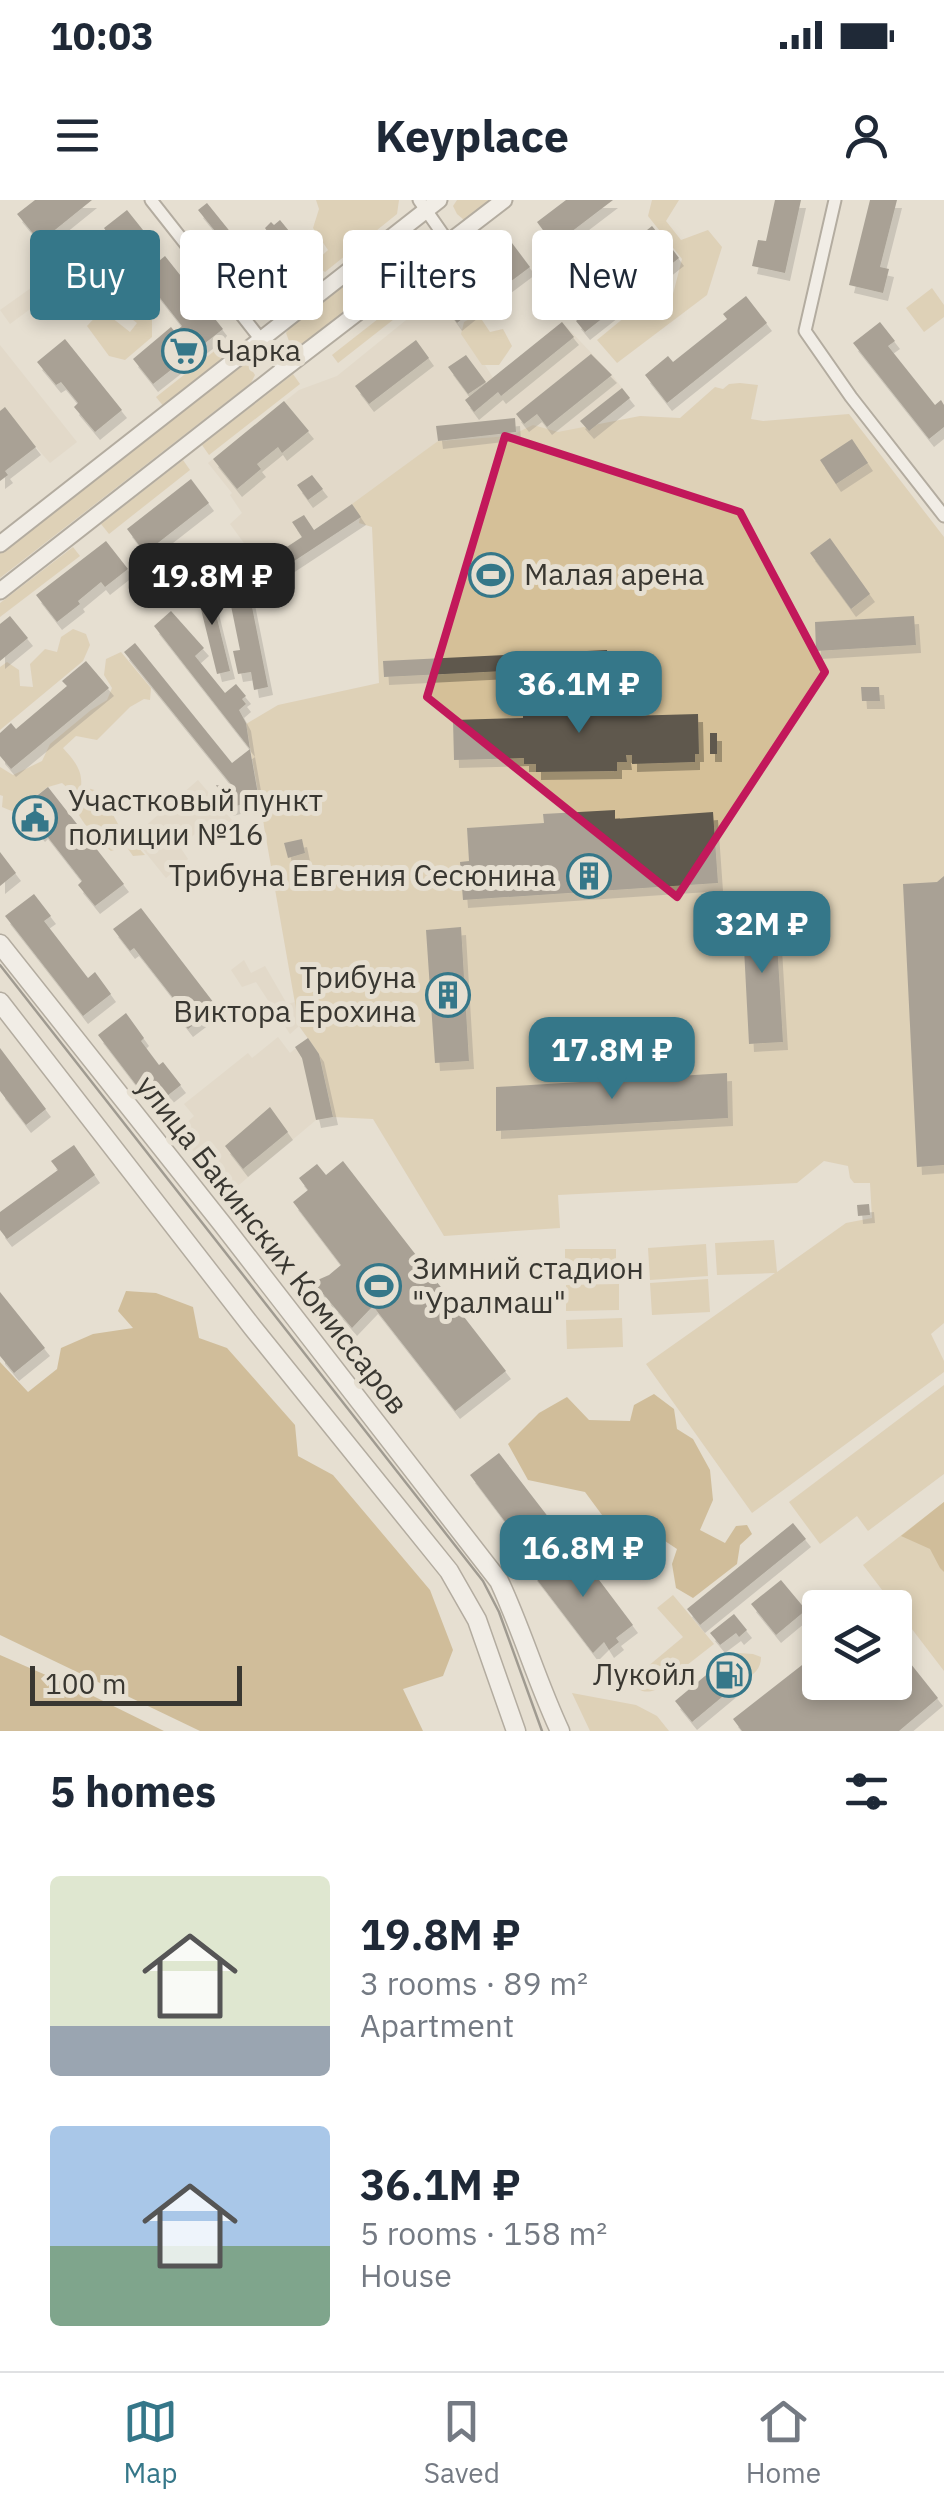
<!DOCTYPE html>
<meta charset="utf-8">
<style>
:root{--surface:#fff;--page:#f6f6f7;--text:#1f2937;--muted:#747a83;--line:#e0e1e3;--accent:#357789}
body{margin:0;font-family:"IBM Plex Sans",sans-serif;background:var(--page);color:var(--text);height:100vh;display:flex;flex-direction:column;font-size:38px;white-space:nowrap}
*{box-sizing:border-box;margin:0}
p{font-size:32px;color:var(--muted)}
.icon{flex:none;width:55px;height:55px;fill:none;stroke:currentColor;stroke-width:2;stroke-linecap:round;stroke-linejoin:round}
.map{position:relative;height:1531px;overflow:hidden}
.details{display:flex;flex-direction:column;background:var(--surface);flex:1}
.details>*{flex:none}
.guide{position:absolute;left:30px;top:30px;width:885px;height:90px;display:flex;gap:20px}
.controls{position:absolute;left:802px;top:1390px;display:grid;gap:20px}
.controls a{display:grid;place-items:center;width:110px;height:110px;border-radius:10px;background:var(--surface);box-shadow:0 5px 15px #0003;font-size:50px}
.scale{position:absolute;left:30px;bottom:25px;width:212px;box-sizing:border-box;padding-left:10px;border:5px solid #393731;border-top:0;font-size:28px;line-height:35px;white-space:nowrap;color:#393731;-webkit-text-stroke:8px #e6dfd1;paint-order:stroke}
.price{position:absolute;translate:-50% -85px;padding:0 22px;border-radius:20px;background:var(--accent);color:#fff;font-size:32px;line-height:65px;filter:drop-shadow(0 2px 5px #0008)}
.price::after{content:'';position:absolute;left:50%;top:60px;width:30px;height:22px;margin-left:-15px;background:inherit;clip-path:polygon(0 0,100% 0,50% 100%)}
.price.selected{background:#222;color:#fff}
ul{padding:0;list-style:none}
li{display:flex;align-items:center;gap:30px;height:250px;padding:0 50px}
li span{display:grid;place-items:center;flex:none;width:280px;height:200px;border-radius:10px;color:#555}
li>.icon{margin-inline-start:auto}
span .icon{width:120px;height:120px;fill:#fffc;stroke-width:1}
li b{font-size:42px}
h2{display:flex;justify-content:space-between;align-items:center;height:120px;padding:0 50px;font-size:42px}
.tag{padding:0 35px;border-radius:10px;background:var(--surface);box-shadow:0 5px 15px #0003;font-size:35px;line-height:90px}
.tag.selected{background:var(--accent);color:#fff}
.status{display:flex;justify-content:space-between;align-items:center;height:70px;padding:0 50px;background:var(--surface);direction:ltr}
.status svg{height:28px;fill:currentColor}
header{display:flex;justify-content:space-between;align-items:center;height:130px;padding:0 50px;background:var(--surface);font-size:45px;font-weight:800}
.tabs{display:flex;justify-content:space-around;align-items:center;height:140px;border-top:2px solid var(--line);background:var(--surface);font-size:28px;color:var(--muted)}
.tabs a{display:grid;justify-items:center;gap:5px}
.tabs .selected{color:var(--accent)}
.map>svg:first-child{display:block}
</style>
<div class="status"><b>10:03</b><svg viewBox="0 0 49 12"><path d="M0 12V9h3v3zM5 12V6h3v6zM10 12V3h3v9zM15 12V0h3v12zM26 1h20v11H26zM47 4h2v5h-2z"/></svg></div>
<header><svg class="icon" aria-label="menu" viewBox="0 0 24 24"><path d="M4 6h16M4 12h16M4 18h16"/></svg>Keyplace<svg class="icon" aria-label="person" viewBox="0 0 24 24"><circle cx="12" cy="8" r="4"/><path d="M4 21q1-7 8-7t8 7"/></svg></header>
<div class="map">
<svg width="944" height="1531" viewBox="0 0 944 1531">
<defs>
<filter id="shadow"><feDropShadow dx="5" dy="8" stdDeviation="0" flood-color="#0004"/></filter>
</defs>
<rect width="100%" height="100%" fill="#e6dfd1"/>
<path fill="#ddd3be" d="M652,27l27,31 -94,74 -25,-32z
M31,88l10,13 -31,23 -10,-14z
M437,95l32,44 24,39 69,-56 50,53 18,23 -41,33 -151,10 -65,50 -113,74 -30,-41 12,-11 -12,-18 2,-2 -24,-30 91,-73 38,-14z
M0,145l77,97 -27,21 -14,-16 -36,28z
M198,580l34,40 -14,13 -14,-7 -24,21 8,12 -22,19 -29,-36 5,-13z
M244,760l7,13 14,-7 22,38 8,-2 4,24 -9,8 -34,-52 -14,5 -11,-17z
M278,837l12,16 18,-15 25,79 -17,3 -89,75 -49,-64 16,-15 -10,-12 64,-51 4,5z"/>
<path fill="#d5c098" d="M316,0h83l-2,14 -72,58 -12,-8 15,-14 -15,-22 6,-19z
M457,0h37l-21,16 -9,4 -7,-6 -4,-8z
M652,0h27l-13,21 15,19 27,-10 14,17 -15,48 -90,68 -20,-23 51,-42 25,-4 9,-35 -34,-43z
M411,35l10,13 -7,10 -107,83 -11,5 -7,-5 -3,-8 7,-11 105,-82z
M147,40l10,3 -1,15 -16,15 -7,19 19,25v20l-27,23 -16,-4 -22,-30 15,-16 28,22 7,-9 -36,-28v-14z
M466,50l6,8 -134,105 -6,-8z
M932,88l12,17v12l-20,15 -18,-24z
M478,114l12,18 13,-3 9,17 -13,19h-17l-21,-31 3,-12z
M222,145l8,11 -66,51 -8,-10z
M246,161l9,14 -4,8 -251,195v-29l237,-184z
M293,174l7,10 -91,71 -7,-10z
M740,183l18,2 -7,34 12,2 86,-7 95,123v786l-13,11 13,27v11l-192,141 -106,-149 129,-91 -58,2 -2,-32 59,-3 3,32 69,-49 26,-5 -2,-35h-16l-4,-5 -2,-12 -24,-5 -27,22 -239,12 2,33 -116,8 -71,-117 -40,-2 -14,-63 -20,-28 -53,-302 32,-19 101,-22 -7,-156 -13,-4 1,-6 -8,-13 86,-63 72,-5 23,-11 25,7 82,-16 40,2 35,-31 8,2 6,-5z
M183,260l7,10 -81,64 -8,-10z
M73,347l7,9 -80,61v-14z
M73,429l13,5 4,11 -7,16 -83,69v-63l7,-5 12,8 1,16 13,1 -3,-23 15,-15 12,3 4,-15z
M121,452l30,36 -1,12 -6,-1 -14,8 -33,33 -21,-4 -13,12c10,11 20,22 18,38l20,6 26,49 8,3 10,11 -12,1 -7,-10 -15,5c-17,-15 -38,-35 -39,-59l-10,-9 -14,4 -34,25 -12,-5 1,-11 -3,-1v-28l13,8 29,-14 8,-17 41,-34 16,-10 5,-12 -8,-13 2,-16z
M706,1044l2,32 -58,4 -2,-32z
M565,1049h51v28h-51z
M708,1079l2,33 -58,3 -2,-32z
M619,1084v26l-53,1v-26z
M622,1118l1,29 -56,2 -1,-29z
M944,1185v89l-76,57 -11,-15 -37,28 -31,-42z
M944,1302v169l-81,-106z
M673,1395l41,49 -59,46c-11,4 -17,0 -26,-8l54,-45 -26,-29z
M738,1453l15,1 8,3c0,12 -7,17 -16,23l-16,-19z
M572,1493l64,12 21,11 12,15h-79z"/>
<path fill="#b59658" d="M126,1091l30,2 37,14 6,31 28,10 68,77 3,31 35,19 97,115 23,60 -10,26 -40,13 20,42h-223l-200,-96v-273l28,30 29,-23 4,-21 32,-14 40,-6 -15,-17z
M654,1194l20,15 3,20 16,10 17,31 3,30 -13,30 25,13 11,-17 11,-1 5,9 -12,11 -3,19 -44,34 -17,-10 -4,-24 5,-15 -15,-10 -16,-2 10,31 -11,5 -60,-81 -57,-12 -20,-36 31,-31 28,-16 22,23 41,1 4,-16z
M944,1302v70l-4,-4 -10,-19 -29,-13z
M0,1455l87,38 77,38h-164z"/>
<path fill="#5f594d" filter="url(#shadow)" d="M35,0h57l-52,42 -23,-28z
M566,0h47l-59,45 -17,-23z
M775,0h26l-16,73 -33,-7 6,-26 8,1z
M870,0h27l-17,67 9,2 -6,24 -34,-8z
M207,3l25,31 -9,7 -25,-31z
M127,10l20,25 -69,55 -20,-25 23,-19 2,3 23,-18 -2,-3z
M280,20l23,28 -17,16 -2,-3 -10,9 2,2 -7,6 -2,-3 -7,5 2,3 -6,5 -23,-30 4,-3 -2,-3 6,-6 3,3 23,-18 -2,-3 6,-6 3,3z
M652,26l9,11 -93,74 -8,-11z
M509,39l21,28 -24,18 -3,-3 -23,18 2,3 -25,20 -20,-28z
M670,46l9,12 -94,74 -9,-11z
M165,56l58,73 -70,55 -20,-25 38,-32 4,5 7,-6 -40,-51z
M746,96l21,27 -100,80 -22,-28 23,-19 5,6 54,-43 -4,-5z
M562,122l12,15 -73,59 -3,-4 -24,20 -9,-12z
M880,122l15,19 -7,5 47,59 6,-5 3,5v22l-15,12 -76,-96z
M65,139l57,71 -27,22 -21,-25 4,-4 -17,-21 -5,3 -19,-23z
M416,140l13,18 -60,46 -14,-18z
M591,154l21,21 -65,52 -10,-13 -13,10 -8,-10z
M466,155l20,27 -18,12 -20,-27z
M622,188l8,10 -41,33 -9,-10z
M284,201l25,30 -27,22 -4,-6 -21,17 4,5 -24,20 -24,-30z
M5,207l31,40 -31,24 3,4 -8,6v-70z
M515,218l1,14 -78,9 -2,-15z
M852,239l16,24 -32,21 -16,-24z
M312,275l11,14 -15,11 -11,-15z
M191,279l18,24 -64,50 -18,-24z
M352,304l9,13 -85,56 -9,-13 35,-23 -10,-15 12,-7 10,15z
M830,338l40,56 -19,15 -41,-56z
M106,341l22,28 -23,18 -4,-5 -23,19 2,3 -23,18 -21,-27z
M208,382l22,89 -13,3 -22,-89z
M249,392l19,95 -14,3 -3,-18 -13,2 -5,-23 7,-1 -11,-54z
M171,411l33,37 -9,8 30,37 11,-9 10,12 -4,3 4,5 -7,6 7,13 4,26 -96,-123z
M10,416l18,22 -28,23v-37z
M914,416l2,29 -100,6 -1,-29z
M135,443l97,120 18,-14 9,51 -31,8 -12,-23 18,3 -110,-136z
M607,450l1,16 -224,11 -1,-16z
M86,461l23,27 -98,81 -11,-13v-23l11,-10 5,6 51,-43 -5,-5z
M861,487h18l1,14h-18z
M608,493v6h17l1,17 72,-2 1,40h-4v8l-63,2v-9h-6l1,7h-10v9l-81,1v-8h-12v-6l-70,2 -1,-40 70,-2v-17h19v-6z
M710,533h7v21h-7z
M48,587l76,97 -29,22 -17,-21 4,-4 -39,-50 -3,3 -20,-25z
M615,610v9l98,-7 5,71 -255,17 -3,-38 9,-1 -2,-33 77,-5 -1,-9z
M302,639l3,14 -17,5 -4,-15z
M0,652l16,21 -16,13z
M944,676v289l-27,2 -14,-283 34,-2z
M34,694l17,22 -7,5 44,57 7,-6 16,22 -28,22 -78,-100z
M141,708l76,99 -29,22 -17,-22 6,-4 -43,-55 -4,3 -17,-22z
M775,708l8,134 -34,2 -7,-134z
M461,727l8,134 -34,2 -9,-133z
M126,813l18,25 -3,3 18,24 4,-3 18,23 -28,22 -55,-72z
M308,838l11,16 14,63 -17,3 -14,-62 -7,-11z
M0,848l46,61 -20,16 -26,-34z
M727,873l1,45 -232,13v-44z
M270,907l18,25 -45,37 -18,-23z
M74,945l21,30 -88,64 -7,-9v-18l58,-42 -7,-9z
M343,961l163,210 -51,40 -82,-105 -21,22 -39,-46 16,-7 12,-10 -48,-63 15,-12 -9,-12 18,-14 9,11z
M869,1004l1,11 -12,1 -1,-11z
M0,1092l45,56 -31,25 -14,-17z
M499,1253l50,65 -30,22 -49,-65z
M793,1323l13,16 -106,86 -13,-16z
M575,1348l58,77 -17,13 3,4 -10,8 -5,-8 -11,11 -61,-80 22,-17 4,6z
M781,1380l25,30 -30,25 -25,-31z
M734,1414l13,16 -8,7 -3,-4 -16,12 -10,-12z
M895,1444l43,54 -39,33h-157l-9,-12 87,-68v31h75z
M723,1461l17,21 -48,40 -17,-21z"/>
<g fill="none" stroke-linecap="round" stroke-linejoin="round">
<g stroke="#777064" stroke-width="15">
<path id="minor" d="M151,0l133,169
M419,0l30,43
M835,0l-30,131 46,66 93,119"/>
</g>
<g stroke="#777064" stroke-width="19">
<path id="secondary" d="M0,344l439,-344
M0,391l284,-222 220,-169"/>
</g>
<g stroke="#777064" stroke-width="21">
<path id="primary" d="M0,744l223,281 276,356c23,49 38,101 61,150
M0,802l253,326 196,243 28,49 39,111"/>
</g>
<use href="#minor" stroke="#fff" stroke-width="11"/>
<use href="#secondary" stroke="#fff" stroke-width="15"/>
<use href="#primary" stroke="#fff" stroke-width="18"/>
<path stroke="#4d4b44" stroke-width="2.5" d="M0,765l483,616 16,31 43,119"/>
</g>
<path d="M0 0H944V1531H0ZM505,236l235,76 85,160 -148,225 -250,-200z" fill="#e6dfd1" fill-opacity=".55" fill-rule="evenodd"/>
<path fill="none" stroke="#c2185b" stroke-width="8" stroke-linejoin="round" d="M505,236l235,76 85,160 -148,225 -250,-200z"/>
<defs>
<g id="supermarket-ring" transform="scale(2.25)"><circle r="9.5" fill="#e6dfd1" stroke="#357789" stroke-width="1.5"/><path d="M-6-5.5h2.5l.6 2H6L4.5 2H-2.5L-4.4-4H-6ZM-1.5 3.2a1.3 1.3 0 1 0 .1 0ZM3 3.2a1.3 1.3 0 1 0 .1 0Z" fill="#357789"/></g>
<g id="stadium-ring" transform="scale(2.25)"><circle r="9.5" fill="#e6dfd1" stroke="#357789" stroke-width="1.5"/><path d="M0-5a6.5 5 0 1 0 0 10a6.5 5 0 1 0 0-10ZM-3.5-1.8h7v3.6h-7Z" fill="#357789"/></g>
<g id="civic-ring" transform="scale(2.25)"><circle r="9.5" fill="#e6dfd1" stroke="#357789" stroke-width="1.5"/><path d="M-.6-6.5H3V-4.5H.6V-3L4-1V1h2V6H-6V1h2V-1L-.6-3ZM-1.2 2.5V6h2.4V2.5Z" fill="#357789"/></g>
<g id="building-ring" transform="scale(2.25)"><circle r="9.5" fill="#e6dfd1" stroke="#357789" stroke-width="1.5"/><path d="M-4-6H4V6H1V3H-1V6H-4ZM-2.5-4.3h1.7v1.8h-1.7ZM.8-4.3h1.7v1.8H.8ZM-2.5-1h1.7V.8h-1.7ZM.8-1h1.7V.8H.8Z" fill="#357789"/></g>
<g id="fuel-ring" transform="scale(2.25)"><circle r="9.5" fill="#e6dfd1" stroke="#357789" stroke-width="1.5"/><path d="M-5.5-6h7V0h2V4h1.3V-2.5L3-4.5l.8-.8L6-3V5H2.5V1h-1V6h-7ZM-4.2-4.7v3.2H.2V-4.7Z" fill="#357789"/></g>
</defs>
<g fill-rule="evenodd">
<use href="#supermarket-ring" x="184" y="151"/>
<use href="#stadium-ring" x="491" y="375"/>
<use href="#civic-ring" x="35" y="618"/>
<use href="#building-ring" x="589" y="676"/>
<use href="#building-ring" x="448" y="795"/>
<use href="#stadium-ring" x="379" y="1086"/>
<use href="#fuel-ring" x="729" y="1475"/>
</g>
<g text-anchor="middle" stroke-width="10" stroke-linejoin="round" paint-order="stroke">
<g font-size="30" fill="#393731" stroke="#e6dfd1" text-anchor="start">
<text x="216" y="161">Чарка</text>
<text x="524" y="385">Малая арена</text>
<text x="68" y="611">Участковый пункт<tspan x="68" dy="34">полиции №16</tspan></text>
<text x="556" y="686" text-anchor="end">Трибуна Евгения Сесюнина</text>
<text x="416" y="788" text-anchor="end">Трибуна<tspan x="416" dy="34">Виктора Ерохина</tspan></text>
<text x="412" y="1079">Зимний стадион<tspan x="412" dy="34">"Уралмаш"</tspan></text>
<text x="696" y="1485" text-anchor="end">Лукойл</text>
</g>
<g font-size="30" fill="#393731" stroke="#e6dfd1">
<text transform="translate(272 1045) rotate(52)" y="10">улица Бакинских Комиссаров</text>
</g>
</g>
</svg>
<div class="controls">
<a><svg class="icon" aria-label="layers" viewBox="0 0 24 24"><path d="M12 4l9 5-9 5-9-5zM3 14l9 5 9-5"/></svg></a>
</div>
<div class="scale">100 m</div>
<b class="price selected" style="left:212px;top:428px">19.8M ₽</b>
<b class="price" style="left:579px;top:536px">36.1M ₽</b>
<b class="price" style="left:762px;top:776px">32M ₽</b>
<b class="price" style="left:612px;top:902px">17.8M ₽</b>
<b class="price" style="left:583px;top:1400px">16.8M ₽</b>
<div class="guide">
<a class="tag selected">Buy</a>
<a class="tag">Rent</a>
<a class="tag">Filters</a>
<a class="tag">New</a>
</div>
</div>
<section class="details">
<h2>5 homes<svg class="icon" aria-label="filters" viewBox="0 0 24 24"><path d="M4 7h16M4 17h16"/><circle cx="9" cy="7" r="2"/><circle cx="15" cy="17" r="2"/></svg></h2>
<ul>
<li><span style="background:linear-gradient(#dfe7d0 75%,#9aa5b1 0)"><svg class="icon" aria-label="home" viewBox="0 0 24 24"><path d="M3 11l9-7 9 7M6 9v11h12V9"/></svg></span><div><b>19.8M ₽</b><p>3 rooms · 89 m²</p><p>Apartment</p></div></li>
<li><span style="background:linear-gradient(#a9c7e8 60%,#7fa58c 0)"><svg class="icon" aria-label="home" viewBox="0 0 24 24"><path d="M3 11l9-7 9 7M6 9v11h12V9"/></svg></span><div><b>36.1M ₽</b><p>5 rooms · 158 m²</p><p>House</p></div></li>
</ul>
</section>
<nav class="tabs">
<a class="selected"><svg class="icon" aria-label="map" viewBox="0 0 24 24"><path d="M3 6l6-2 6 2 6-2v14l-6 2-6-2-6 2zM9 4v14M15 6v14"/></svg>Map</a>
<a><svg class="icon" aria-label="saved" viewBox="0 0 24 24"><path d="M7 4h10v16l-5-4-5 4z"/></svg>Saved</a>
<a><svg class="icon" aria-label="home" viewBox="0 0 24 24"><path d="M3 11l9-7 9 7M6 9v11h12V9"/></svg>Home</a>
</nav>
